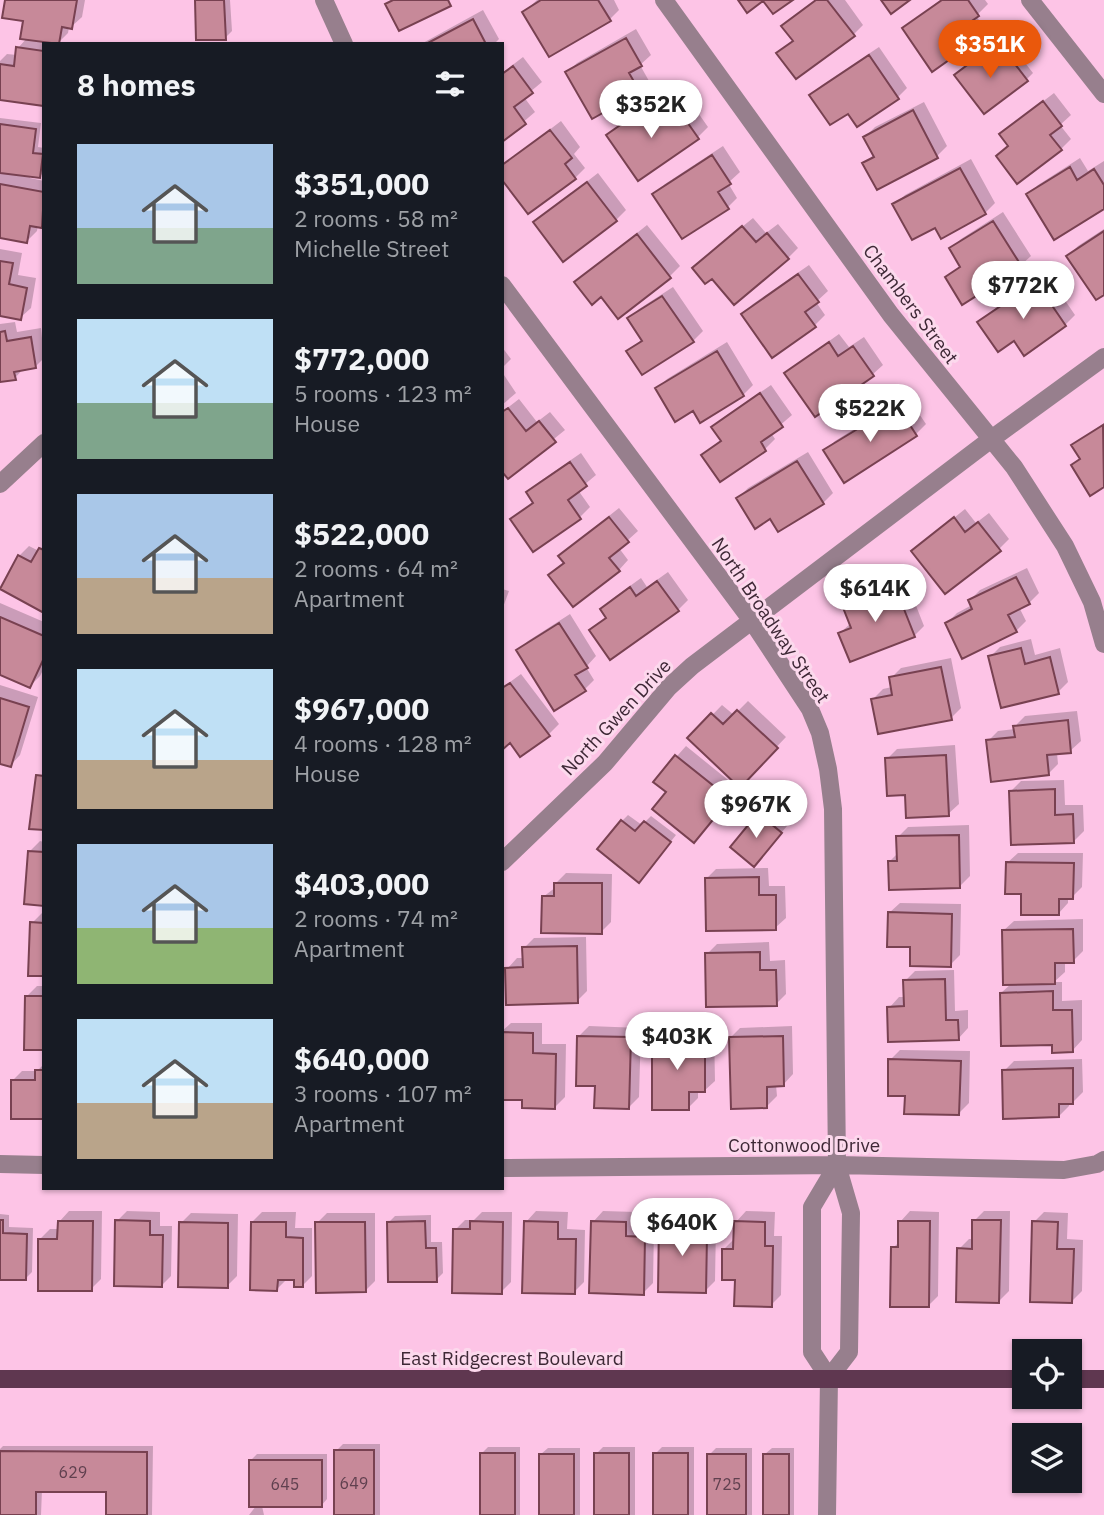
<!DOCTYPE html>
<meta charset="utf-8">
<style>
:root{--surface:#171b24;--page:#20242c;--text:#f1f3f6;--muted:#9ea1a6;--accent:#ea580c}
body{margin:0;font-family:"IBM Plex Sans",sans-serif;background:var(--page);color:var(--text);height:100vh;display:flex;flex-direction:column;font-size:26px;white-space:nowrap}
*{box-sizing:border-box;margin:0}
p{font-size:23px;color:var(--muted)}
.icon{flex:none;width:38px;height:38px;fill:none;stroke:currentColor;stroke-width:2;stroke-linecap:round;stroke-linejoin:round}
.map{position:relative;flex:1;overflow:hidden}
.side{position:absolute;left:42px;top:42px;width:462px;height:1148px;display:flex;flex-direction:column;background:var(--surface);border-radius:0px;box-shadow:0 2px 5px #0004}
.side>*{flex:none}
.tools{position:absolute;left:1012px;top:1339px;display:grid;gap:14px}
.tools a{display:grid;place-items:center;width:70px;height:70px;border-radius:0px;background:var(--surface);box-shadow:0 2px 5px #0004;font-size:35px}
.price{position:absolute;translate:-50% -60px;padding:0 16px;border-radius:24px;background:#fff;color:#222;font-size:23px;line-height:46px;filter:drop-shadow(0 2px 4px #0008)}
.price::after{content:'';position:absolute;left:50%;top:42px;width:21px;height:16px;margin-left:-10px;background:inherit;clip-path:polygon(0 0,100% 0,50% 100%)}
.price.current{background:var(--accent);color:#fff}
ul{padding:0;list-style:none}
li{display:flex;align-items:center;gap:21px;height:175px;padding:0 35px}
li span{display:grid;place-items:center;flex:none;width:196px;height:140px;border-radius:0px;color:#555}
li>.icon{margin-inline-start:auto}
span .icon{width:84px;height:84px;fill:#fffc;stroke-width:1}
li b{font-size:30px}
h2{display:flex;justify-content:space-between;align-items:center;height:84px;padding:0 35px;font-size:30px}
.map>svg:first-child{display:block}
</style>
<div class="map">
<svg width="1104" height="1515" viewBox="0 0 1104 1515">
<rect width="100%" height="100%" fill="#fdc4e6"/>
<path fill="#0003" d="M7,0h78l-3,17 -11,10h-2l-1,6 -9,9 13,2h-28v60l-44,-6v-37l7,-7 10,1 1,-7 9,-10 -2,-18z
M197,0h33l2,31 -7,7z
M537,0h77l5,10 -10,10 -85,-8z
M815,0h30l18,25 -10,10 -74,18 15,-14 -10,-13z
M940,0h45l3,4 -12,12 9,12 -9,10 -72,-9z
M483,10l16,29 -5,5h-73z
M636,29l15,26 -11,10 9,16 -10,10 -72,-18 10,-10z
M997,42l11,14 7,-6 18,23 -6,6 -65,-10z
M879,47l28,41 -10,10 -49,13 -36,-16 10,-10z
M523,57l19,25 -18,15 11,15 -33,28v-67z
M1054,93l17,22 -11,10 11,14 -10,10 -52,-4 3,-20z
M663,94l11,16 15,-10 19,27 -10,10 -90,-2 10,-9z
M924,102l23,44 -10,10 -60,32 -12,-24 9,-10 -9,-17 10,-10z
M0,118l41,5 -3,24 6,1v24l-5,5 -9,-2v3l14,3v42l-6,2 -1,6 -10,10 -27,-4z
M561,121l19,26 -6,7 11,14 -10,10 -73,-12z
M723,146l17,26 -12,11 9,15 -10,10 -72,-14 10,-10z
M1080,158l8,13 16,-10v45l-76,-11 10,-10z
M971,159l24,44 -10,10 -50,12 -40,-20 10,-10z
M598,173l28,37 -10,10 -81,2z
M1003,212l28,44 -11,10 -73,12 14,-13 -10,-16 10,-10z
M753,218l13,15 12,-9 20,24 -10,10h-84z
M647,225l33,41 -10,10 -68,19 -26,-13z
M1104,229v64l-36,-37 10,-10z
M0,249l22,4 -4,22 18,3 -5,30 -11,10 -20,-4z
M809,265l19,26 -12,11 9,13 -10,10 -42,30 -30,-41 10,-10z
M1047,274l28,41 -10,10 -51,14 -34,-16 10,-10z
M673,287l30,44 -10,10 -65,11 14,-13 -13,-20 10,-10z
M15,322l2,10 24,-4 3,30 -9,9 -11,1 -9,10 -15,2v-56z
M839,334l10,13 15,-10 19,28 -10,9h-86l10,-10z
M727,342l26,43 -10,10 -42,26 -7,-12 -37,-20 10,-10z
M502,347l9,12 -9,9z
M502,372l14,21 -14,12z
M771,385l21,30 -21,18 4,6 -10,10 -44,31 -17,-25 18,-16 -8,-12 10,-10z
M907,396l19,28 -10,10 -91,17 10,-10z
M519,399l18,23 13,-10 15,18 -57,46 -6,-64z
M1104,423v62l-14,8 -17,-28 8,-7 -8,-13z
M808,452l25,41 -10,10 -52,14 -33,-19 10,-10z
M581,453l15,22 -18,15 12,17 -10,10 -68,2 22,-18 -5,-9 10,-10z
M619,508l19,23 -19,17 9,12 -9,10 -68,5 14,-13 -4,-6 10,-10z
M965,509l11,14 13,-10 20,26 -10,10 -86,2z
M44,545v66l-42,-23 17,-32 10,-10 10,5z
M1027,568l12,25 -10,10 -10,4 7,14 -10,10 -69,-8 10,-10 15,-8 -2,-5 10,-10z
M668,572l20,28 -10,10 -86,21 15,-15 -5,-7 10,-10 29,-21 6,9z
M904,575l20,51 -10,10 -74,-3 11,-10 -7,-18 10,-10z
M502,589l7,2 -7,19z
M0,603l44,19v46l-4,8 -10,10 -30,-13z
M570,614l26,42 -10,11 8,13 -10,10 -66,-39 10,-10z
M1031,639l4,16 25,-7 8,34 -10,10 -68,-35 10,-10z
M951,658l10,50 -10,10 -78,-19 10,-10 9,-2 -1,-9 10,-10z
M521,674l38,50 -10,10 -38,7 -9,7v-60z
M0,685l38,12 -18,58 -10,11 -10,-4z
M748,701l38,36 -36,38 -60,-37 32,-33 12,10z
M1077,711l4,30 -11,10 -13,2 1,11 -10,10 -60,-33 10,-10 17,-2v-3l10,-10z
M955,745l4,59 -11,10 -42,-21 -19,-34 10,-10z
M686,746l52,42 -34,43 -35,-39 -14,-11z
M1064,780l1,25h18l1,26 -10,10 -63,-50 10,-10z
M766,808l21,18 -27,32 -28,-12z
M628,815l14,10 9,-9 25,19 -31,39 -23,-53z
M969,825l1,51 -10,10 -70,-25 8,-8v-16l10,-10z
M40,841l4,1v62l-14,-53z
M1018,853h65l-1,34 -10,10h-4v6l-10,11 -35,-22 -16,-29z
M768,868l1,18h16l1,32 -11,10 -69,-49 10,-10z
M566,873l46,1 -1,48 -10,10 -58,-35 13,-10v-4z
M900,903l61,1 -1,51 -10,10 -38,-20 -23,-32z
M42,913h2v61l-12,-51z
M1083,919v32l-10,10h-8v11l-11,10h8v19l20,-1v40l-10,11 -18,-8 -53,-50 11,-10 -9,-52 11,-10z
M586,937l1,54 -10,10 -70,-32 10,-11h7v-10l10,-10z
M769,942l1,19 15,-1 1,34 -10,10 -69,-50 10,-10z
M954,970l1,41 13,-1v18l-10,11 -69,-31 10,-11h6v-16l10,-10z
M37,986h7v63l-17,-53z
M511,1023h31v21h24l-1,53 -10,10 -31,-8 -22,-1v-67z
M589,1026l52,2 -2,69 -10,10 -33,-22 -18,-48z
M792,1026l1,48 -10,11h-7l1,11 -10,10 -37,-68 10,-10z
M714,1029l1,52 -11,10h-6v7l-10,10 -34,-68 10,-10z
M900,1050l70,1 -1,52 -10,10 -53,-18 -16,-35z
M1082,1059l1,33 -10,10h-4v4l-10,10 -55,-45 10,-10z
M44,1064v53l-32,-36 10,-10h15z
M69,1211h33l-1,68 -10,10 -51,-50 10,-10h9v-7z
M127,1211l33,1v14h12l-1,50 -10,10 -44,-65z
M536,1211l32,1 -1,17 18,1 -1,52 -10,10 -48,-70z
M603,1211l33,1 -1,15h19l-1,56 -10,10 -50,-71z
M671,1211l33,1v14h12l-1,55 -10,10 -44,-70z
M746,1211l29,1 -1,24h8l-1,59 -10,10 -35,-26 -12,-30 11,-11 1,-16z
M910,1211l29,1 -1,84 -10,10 -35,-58 7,-7v-19z
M984,1211h26l-1,80 -10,10 -40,-52 10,-10h5v-18z
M262,1212h34l-1,16h17v48l-10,10 -6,-8 -9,1 -10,10 -25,-67z
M482,1212h30l-1,70 -10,10 -46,-62 10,-10h9z
M1044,1212l24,1 -1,26 16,1 -1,51 -10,10 -38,-79z
M191,1213l47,1 -1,62 -10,10 -46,-63z
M327,1213h48v68l-10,10 -48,-68z
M0,1214l9,1v12l24,1 -1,44 -7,7 -25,-1z
M431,1215v27h11l1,31 -7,7 -47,-58 6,-6z
M343,1444h37v71h-44v-64z
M3,1446h150l-1,69h-45l1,-24 -66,-1 -1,25h-41v-66z
M488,1447h32v68h-38v-62z
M603,1447h32v68h-39v-61z
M662,1447h32v68h-39v-61z
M548,1448h32v67h-39v-61z
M716,1448h36v67h-43v-60z
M772,1448h22v67h-29v-61z
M257,1454h70v45l-6,7h-59l2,9h18h-33l7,-9 -5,-46z"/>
<path fill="#c78999" stroke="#784151" stroke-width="2" d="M5,0h72l-5,29 -10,-2 -3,17 -39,-5 3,-18 -21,-3z
M195,0h29l2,40h-30z
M393,0h55l3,6 -52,25 -14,-27z
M541,0h57l13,21 -62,36 -27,-45z
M738,0h55l-20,14 -10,-13 -16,12z
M816,0h11l28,36 -59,43 -20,-26 17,-12 -12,-15z
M881,0h29l-19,14z
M942,0h26l11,16 -13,9 11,15 -45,32 -30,-44z
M473,19l13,25h-60z
M626,38l16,28 -13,7 11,19 -48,27 -27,-47z
M16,47l28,4v55l-44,-6v-36l14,2z
M990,48l10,13 8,-6 20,26 -44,33 -30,-39z
M869,55l30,44 -42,28 -9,-13 -18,11 -21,-30z
M513,66l20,27 -19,14 12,17 -24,18v-68z
M1043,101l19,25 -12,9 12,15 -45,34 -21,-28 12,-10 -9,-12z
M652,103l11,16 15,-10 21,30 -61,42 -32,-46z
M913,110l25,48 -61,32 -15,-27 12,-6 -11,-20z
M0,124l36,5 -3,24 10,1 -3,24 -40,-5z
M550,130l22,28 -7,6 11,15 -48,35 -26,-34v-15z
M712,155l19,29 -13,8 11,17 -47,30 -30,-45z
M1070,167l7,13 17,-11 10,16v24l-50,31 -28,-46z
M960,168l26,46 -45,25 -6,-11 -23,12 -20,-36z
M587,182l30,39 -54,41 -30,-40z
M0,184l44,8 -2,36 -12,-2 -3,17 -27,-5z
M993,221l29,46 -60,38 -17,-28 15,-10 -11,-19z
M742,226l14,16 11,-9 22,26 -55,46 -22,-26 -7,5 -13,-16z
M1104,231v64l-8,5 -30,-44z
M637,234l34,44 -53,41 -17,-22 -9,8 -18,-23z
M0,261l13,2 -4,21 18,4 -6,32 -21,-4z
M798,274l21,28 -14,10 11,15 -44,31 -31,-44z
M1036,282l30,44 -42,30 -10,-15 -16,11 -21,-30z
M662,296l32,46 -52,33 -16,-24 16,-10 -15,-23z
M5,331l2,10 24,-4 5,31 -22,4 2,8 -16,2v-50z
M829,342l9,14 15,-10 21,30 -59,41 -31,-44z
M717,351l27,45 -44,27 -7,-12 -18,11 -20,-34z
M760,393l23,34 -22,15 5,9 -46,31 -19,-27 20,-14 -10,-14z
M897,405l20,31 -73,47 -21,-33z
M508,408l18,23 13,-10 17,21 -48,37 -6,-7v-60z
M1103,425l1,62 -14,9 -19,-31 9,-6 -9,-14z
M797,461l27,43 -46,28 -8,-13 -15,10 -19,-31z
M570,462l17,24 -19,14 13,19 -48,33 -23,-33 23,-16 -7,-11z
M609,517l20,25 -20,16 11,13 -47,36 -25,-32 16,-12 -6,-7z
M954,517l11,15 13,-10 23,29 -56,43 -34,-43z
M39,548l5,2v63l-44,-24 18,-34 13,7z
M1016,577l14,27 -22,11 9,17 -55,27 -17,-36 27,-14 -4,-9z
M657,581l22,30 -69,49 -21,-30 17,-12 -6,-9 30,-22 6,9z
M894,584l21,53 -65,25 -12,-29 13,-5 -9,-23z
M0,617l44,19v22l-14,30 -30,-13z
M559,623l29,45 -13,7 11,16 -32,20 -38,-61z
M1021,648l4,16 25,-7 9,37 -58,14 -13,-52z
M941,667l11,53 -74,14 -7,-35 21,-4 -3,-18z
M510,683l40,53 -30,21 -10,-14 -8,7v-62z
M0,698l29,9 -18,60 -11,-3z
M737,710l41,38 -38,40 -53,-50 24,-25 12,11z
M1068,720l3,33 -24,2 2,20 -58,7 -5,-42 29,-3 -2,-11z
M675,755l55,44 -36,44 -42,-34 14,-17 -13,-10z
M946,755l3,61 -43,2 -1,-23 -18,1 -2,-38z
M36,775l8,1v54l-15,-1z
M1055,789v26l18,-1 1,29 -63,2 -2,-54z
M758,813l24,20 -28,34 -24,-20z
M621,820l14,11 9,-10 27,21 -32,41 -42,-34z
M959,835l1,53 -71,2 -1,-29h9l-1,-25z
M28,851l16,1v54l-20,-2z
M1006,862l68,1 -1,36h-14v16h-38v-21h-16z
M759,877v18h17v35l-70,1 -1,-53z
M554,883h48v51l-61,-1 1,-37h12z
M888,912l64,2 -1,53 -41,-1v-19h-23z
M30,922l14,1v53h-16z
M1073,929l1,34h-19v21l-52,1 -1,-55z
M577,946l1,57 -72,2 -1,-37 18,-1 -1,-20z
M760,952v18h16l1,36 -71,1 -1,-54z
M945,979l1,41h12l1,20 -71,2 -1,-35 17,-1 -1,-26z
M1053,991v19h19l1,42 -21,1v-8l-51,1 -1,-53z
M25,996h19v54h-20z
M502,1032l31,1v20l23,1 -1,55 -33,-1v-8h-20z
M577,1036l54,1 -2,72 -35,-1 1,-22h-19z
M783,1036l1,50 -17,1v21l-36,1 -2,-72z
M705,1038v54h-16v18h-37v-71z
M888,1059l73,2 -2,54 -55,-1 1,-18h-17z
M1073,1068v36h-14v13l-56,2 -1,-49z
M35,1070h9v49h-33v-39h24z
M0,1220h3v13l24,1 -1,46h-26z
M115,1220l35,1v14h13l-1,52 -48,-1z
M659,1220l36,1v14h12l-1,58 -48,-1z
M972,1220h29l-2,83 -43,-1 1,-54 15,1z
M58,1221h35l-1,70h-54v-52h19z
M425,1221l1,27h10l1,34h-49l-1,-60z
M470,1221l33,1 -1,72 -50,-1 1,-64h17z
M524,1221l34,1v17h18l-1,55 -53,-1z
M591,1221l35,1v14l19,1 -1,58 -55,-2z
M734,1221l31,1v24h8l-1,61 -38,-1 1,-26h-13v-31h11z
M898,1221h32l-1,86h-39l1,-60h7z
M1032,1221l26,1 -1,27h17l-2,54 -42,-1z
M179,1222l49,1v65l-50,-1z
M251,1222h35v15l17,1v49h-9v-7h-16l-1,11 -27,-1z
M315,1222h50l1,70 -50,1z
M334,1450h40v65h-40z
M0,1451l147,1v63h-41v-23h-70v23h-36z
M480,1453h35v62h-35z
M594,1453h35v62h-35z
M653,1453h35v62h-35z
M539,1454h35v61h-35z
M707,1454h39v61h-39z
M763,1454h26v61h-26z
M249,1460h73v47h-73z"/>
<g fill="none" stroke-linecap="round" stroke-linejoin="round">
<path stroke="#977f8d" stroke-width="18" d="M324,0l20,44
M664,0l227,315 123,152 51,79 27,56 12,42
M1030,0l74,94
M502,285l250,336 58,88 10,24 8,36 5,40 4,356 14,48 -2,139 -20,26
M0,484l44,-41
M502,862l103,-99 64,-76 23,-21 298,-226 114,-83
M0,1164l44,1
M502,1168l335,-3 227,5 33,-6 7,-4
M827,1515l2,-137 -17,-26v-145l25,-42"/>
<path stroke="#5f3750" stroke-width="18" d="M0,1379h1024
M1069,1379h35"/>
</g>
<g text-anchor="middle" stroke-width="6" stroke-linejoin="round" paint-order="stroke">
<g font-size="16" fill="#60404f">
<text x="73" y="1478">629</text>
<text x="354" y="1489">649</text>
<text x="285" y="1490">645</text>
<text x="727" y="1490">725</text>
</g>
<g font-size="19" fill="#3e2836" stroke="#fcd9ed">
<text transform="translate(911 304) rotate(53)" y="7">Chambers Street</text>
<text transform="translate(771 620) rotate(56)" y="7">North Broadway Street</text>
<text transform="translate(616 717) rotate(-47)" y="7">North Gwen Drive</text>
<text x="804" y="1152">Cottonwood Drive</text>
<text x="512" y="1365">East Ridgecrest Boulevard</text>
</g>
</g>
</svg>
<div class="tools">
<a><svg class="icon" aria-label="locate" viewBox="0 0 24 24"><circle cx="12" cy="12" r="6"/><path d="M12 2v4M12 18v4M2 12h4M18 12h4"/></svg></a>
<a><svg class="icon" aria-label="layers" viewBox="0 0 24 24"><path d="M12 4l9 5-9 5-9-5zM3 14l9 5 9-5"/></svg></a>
</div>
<b class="price current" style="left:990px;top:80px">$351K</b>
<b class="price" style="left:651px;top:140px">$352K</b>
<b class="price" style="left:1023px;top:321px">$772K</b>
<b class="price" style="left:870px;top:444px">$522K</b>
<b class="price" style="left:875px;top:624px">$614K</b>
<b class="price" style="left:756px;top:840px">$967K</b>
<b class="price" style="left:677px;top:1072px">$403K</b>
<b class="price" style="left:682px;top:1258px">$640K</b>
<section class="side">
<h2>8 homes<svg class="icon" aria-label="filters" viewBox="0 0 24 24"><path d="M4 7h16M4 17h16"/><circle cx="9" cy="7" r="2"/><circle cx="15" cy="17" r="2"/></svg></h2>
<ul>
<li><span style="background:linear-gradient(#a9c7e8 60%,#7fa58c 0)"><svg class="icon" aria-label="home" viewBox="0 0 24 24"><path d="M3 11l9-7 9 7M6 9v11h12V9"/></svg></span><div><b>$351,000</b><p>2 rooms · 58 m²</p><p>Michelle Street</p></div></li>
<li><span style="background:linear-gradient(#bfe0f5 60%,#7fa58c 0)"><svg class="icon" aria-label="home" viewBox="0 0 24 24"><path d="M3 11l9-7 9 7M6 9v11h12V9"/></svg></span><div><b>$772,000</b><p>5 rooms · 123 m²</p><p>House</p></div></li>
<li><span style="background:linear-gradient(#a9c7e8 60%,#b9a48a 0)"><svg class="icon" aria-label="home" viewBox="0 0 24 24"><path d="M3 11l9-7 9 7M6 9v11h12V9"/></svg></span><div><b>$522,000</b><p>2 rooms · 64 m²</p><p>Apartment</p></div></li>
<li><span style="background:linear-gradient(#bfe0f5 65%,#b9a48a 0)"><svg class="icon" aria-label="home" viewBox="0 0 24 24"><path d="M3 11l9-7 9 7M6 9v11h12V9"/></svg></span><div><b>$967,000</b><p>4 rooms · 128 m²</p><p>House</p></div></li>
<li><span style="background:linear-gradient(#a9c7e8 60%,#8fb573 0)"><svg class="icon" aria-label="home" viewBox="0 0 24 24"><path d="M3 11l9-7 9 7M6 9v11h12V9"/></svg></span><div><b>$403,000</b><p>2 rooms · 74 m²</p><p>Apartment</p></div></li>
<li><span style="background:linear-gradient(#bfe0f5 60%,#b9a48a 0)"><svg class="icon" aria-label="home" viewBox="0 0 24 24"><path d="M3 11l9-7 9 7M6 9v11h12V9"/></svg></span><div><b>$640,000</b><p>3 rooms · 107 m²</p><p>Apartment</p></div></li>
</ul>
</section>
</div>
